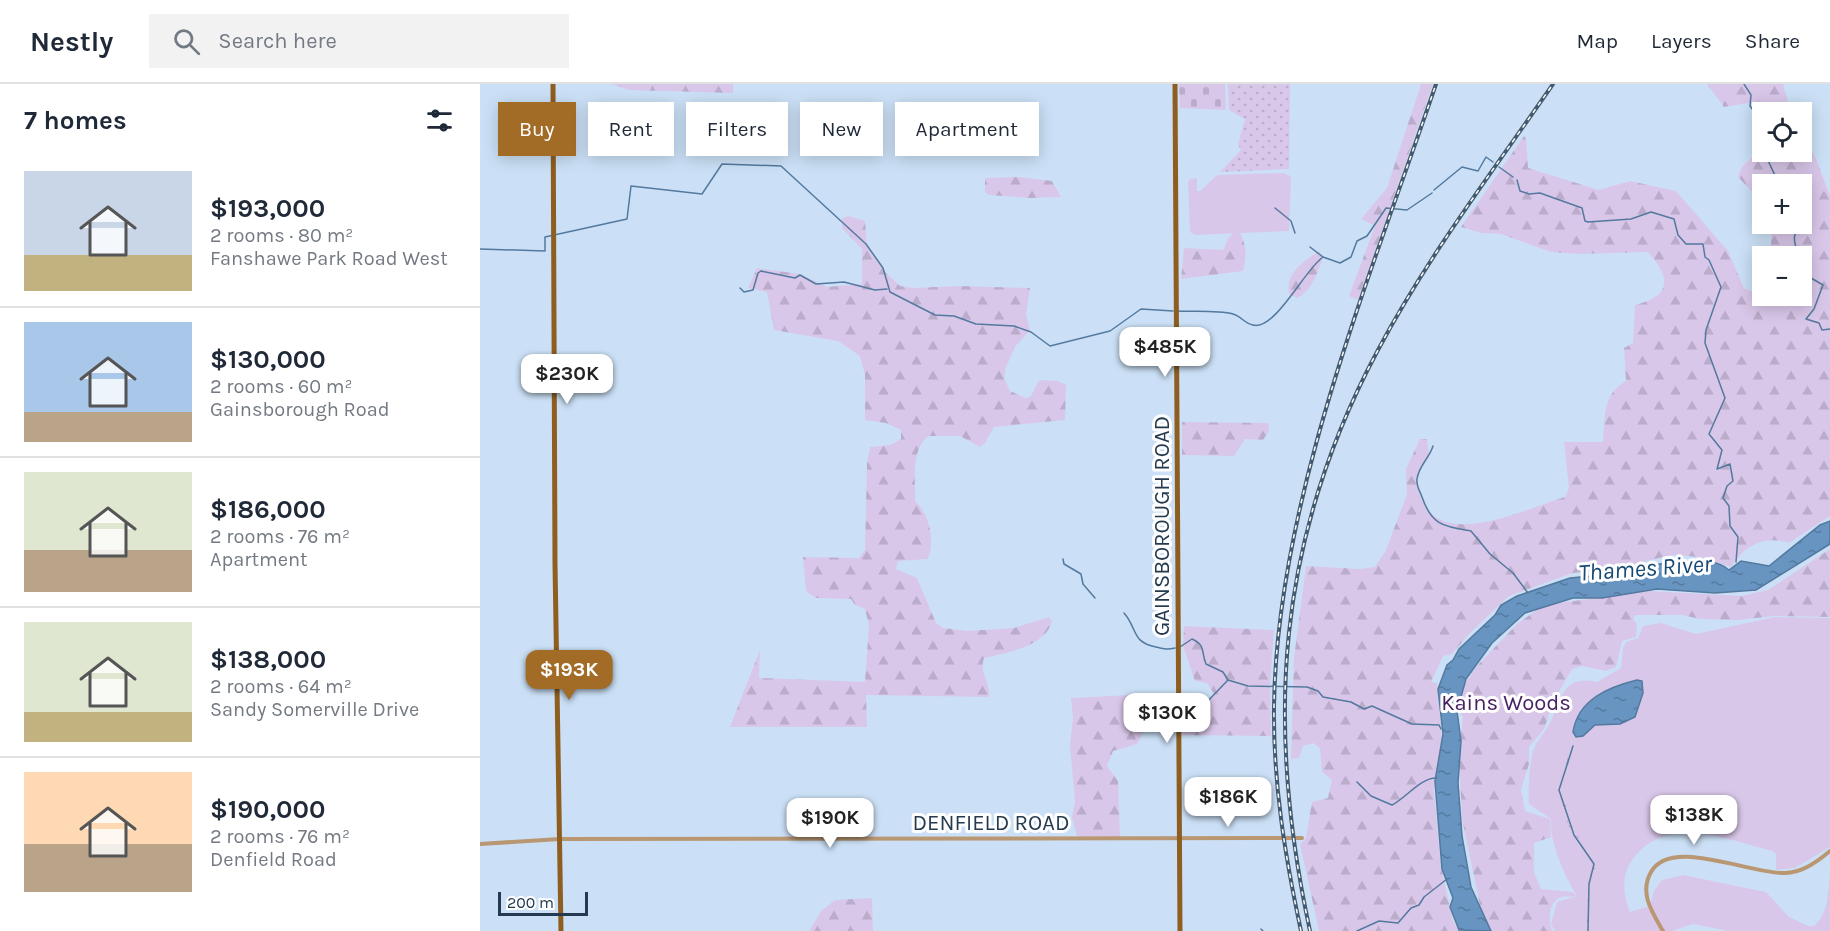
<!DOCTYPE html>
<meta charset="utf-8">
<style>
:root{--surface:#fff;--page:#f2f2f3;--text:#1f2937;--muted:#747a83;--line:#e0e1e3;--accent:#a26c26}
body{margin:0;font-family:Karla,sans-serif;background:var(--page);color:var(--text);height:100vh;display:flex;flex-direction:column;font-size:22px;white-space:nowrap}
*{box-sizing:border-box;margin:0}
p{font-size:20px;color:var(--muted)}
.icon{flex:none;width:33px;height:33px;fill:none;stroke:currentColor;stroke-width:2;stroke-linecap:round;stroke-linejoin:round}
.map{position:relative;flex:1;overflow:hidden}
.sheet{display:flex;flex-direction:column;background:var(--surface);width:480px}
.sheet>*{flex:none}
.top-card{position:absolute;left:18px;top:18px;width:570px;height:54px;display:flex;gap:12px}
.controls{position:absolute;left:1272px;top:18px;display:grid;gap:12px}
.controls a{display:grid;place-items:center;width:60px;height:60px;border-radius:0px;background:var(--surface);box-shadow:0 3px 15px #0003;font-size:30px}
.scale{position:absolute;left:18px;bottom:15px;width:90px;box-sizing:border-box;padding-left:6px;border:3px solid #243a4f;border-top:0;font-size:16px;line-height:21px;white-space:nowrap;color:#243a4f;-webkit-text-stroke:4px #fefefe;paint-order:stroke}
.price{position:absolute;translate:-50% -51px;padding:0 14px;border-radius:12px;background:#fff;color:#222;font-size:20px;line-height:39px;filter:drop-shadow(0 2px 3px #0008)}
.price::after{content:'';position:absolute;left:50%;top:36px;width:18px;height:14px;margin-left:-9px;background:inherit;clip-path:polygon(0 0,100% 0,50% 100%)}
.price.selected{background:var(--accent);color:#fff}
ul{padding:0;list-style:none}
li{display:flex;align-items:center;gap:18px;height:150px;padding:0 24px}
li+li{border-top:2px solid var(--line)}
li span{display:grid;place-items:center;flex:none;width:168px;height:120px;border-radius:0px;color:#555}
li>.icon{margin-inline-start:auto}
span .icon{width:72px;height:72px;fill:#fffc;stroke-width:1}
li b{font-size:26px}
h2{display:flex;justify-content:space-between;align-items:center;height:72px;padding:0 24px;font-size:26px}
.chip{padding:0 21px;border-radius:0px;background:var(--surface);box-shadow:0 3px 15px #0003;font-size:21px;line-height:54px}
.chip.selected{background:var(--accent);color:#fff}
header{display:flex;align-items:center;gap:36px;box-sizing:border-box;height:84px;padding:0 30px;background:var(--surface);border-bottom:2px solid var(--line)}
header strong{font-size:28px}
nav{display:flex;gap:33px;margin-inline-start:auto;font-size:21px}
.search{width:420px;height:54px;background:var(--page);display:flex;align-items:center;gap:15px;box-sizing:border-box;padding:0 21px;border-radius:0px;color:var(--muted);font-size:22px}
main{display:flex;flex:1;min-height:0}
.map>svg:first-child{display:block}
</style>
<header>
<strong>Nestly</strong>
<div class="search"><svg class="icon" aria-label="search" viewBox="0 0 24 24"><circle cx="10" cy="10" r="6"/><path d="M15 15l6 6"/></svg>Search here</div>
<nav><a>Map</a><a>Layers</a><a>Share</a></nav>
</header>
<main>
<section class="sheet">
<h2>7 homes<svg class="icon" aria-label="filters" viewBox="0 0 24 24"><path d="M4 7h16M4 17h16"/><circle cx="9" cy="7" r="2"/><circle cx="15" cy="17" r="2"/></svg></h2>
<ul>
<li><span style="background:linear-gradient(#c9d6e8 70%,#c2b280 0)"><svg class="icon" aria-label="home" viewBox="0 0 24 24"><path d="M3 11l9-7 9 7M6 9v11h12V9"/></svg></span><div><b>$193,000</b><p>2 rooms · 80 m²</p><p>Fanshawe Park Road West</p></div></li>
<li><span style="background:linear-gradient(#a9c7e8 75%,#b9a48a 0)"><svg class="icon" aria-label="home" viewBox="0 0 24 24"><path d="M3 11l9-7 9 7M6 9v11h12V9"/></svg></span><div><b>$130,000</b><p>2 rooms · 60 m²</p><p>Gainsborough Road</p></div></li>
<li><span style="background:linear-gradient(#dfe7d0 65%,#b9a48a 0)"><svg class="icon" aria-label="home" viewBox="0 0 24 24"><path d="M3 11l9-7 9 7M6 9v11h12V9"/></svg></span><div><b>$186,000</b><p>2 rooms · 76 m²</p><p>Apartment</p></div></li>
<li><span style="background:linear-gradient(#dfe7d0 75%,#c2b280 0)"><svg class="icon" aria-label="home" viewBox="0 0 24 24"><path d="M3 11l9-7 9 7M6 9v11h12V9"/></svg></span><div><b>$138,000</b><p>2 rooms · 64 m²</p><p>Sandy Somerville Drive</p></div></li>
<li><span style="background:linear-gradient(#ffd9b3 60%,#b9a48a 0)"><svg class="icon" aria-label="home" viewBox="0 0 24 24"><path d="M3 11l9-7 9 7M6 9v11h12V9"/></svg></span><div><b>$190,000</b><p>2 rooms · 76 m²</p><p>Denfield Road</p></div></li>
</ul>
</section>
<div class="map">
<svg width="1350" height="847" viewBox="0 0 1350 847">
<defs>
<pattern id="forest-firs" width="22" height="20" patternUnits="userSpaceOnUse" patternTransform="scale(1.5)"><rect width="22" height="20" fill="#d9c7e9"/><path d="M5 1l3.5 6h-7zM16 11l3.5 6h-7z" fill="#baacca"/></pattern>
<pattern id="wetland-marsh" width="20" height="14" patternUnits="userSpaceOnUse" patternTransform="scale(1.5)"><rect width="20" height="14" fill="#d9c7e9"/><path d="M1 5h8M5 5V1M11 12h8M15 12V8" fill="none" stroke="#baacca"/></pattern>
<pattern id="cemetery-stones" width="16" height="16" patternUnits="userSpaceOnUse" patternTransform="scale(1.5)"><rect width="16" height="16" fill="#d9c7e9"/><path d="M2 7V4a2 2 0 0 1 4 0v3zM10 15v-3a2 2 0 0 1 4 0v3z" fill="#baacca"/></pattern>
<pattern id="garden-dots" width="8" height="8" patternUnits="userSpaceOnUse" patternTransform="scale(1.5)"><rect width="8" height="8" fill="#d9c7e9"/><path d="M2 2h.1M6 6h.1" fill="none" stroke="#baacca" stroke-width="1.8" stroke-linecap="round"/></pattern>
<pattern id="water-ripples" width="26" height="14" patternUnits="userSpaceOnUse" patternTransform="scale(1.5)"><rect width="26" height="14" fill="#6794c1"/><path d="M2 4q2-2 4 0t4 0M15 11q2-2 4 0t4 0" fill="none" stroke="#557a9f"/></pattern>
</defs>
<rect width="100%" height="100%" fill="#cbe0f6"/>
<path fill="#d9c7e9" d="M804,89l7,4 -2,54 -94,4 -5,-3 -2,-50 2,-3 7,-1v13h3l17,-16z
M1295,533l55,1v229l-35,21 -19,2v-16l-4,-3c-45,-11 -105,-38 -139,8 -12,15 -10,36 -3,53l20,-6 4,-15 8,-11 21,-5 83,17 23,25 19,9h6c15,-13 14,-34 16,-52v57h-101l-36,-7 -21,7h-117l-4,-7 6,-22 20,-6c-12,-19 -28,-55 -26,-77l-22,-15c-1,-16 0,-47 7,-60 6,-9 13,-17 17,-28 9,-23 14,-41 44,-34l24,-14 2,-20 3,-6 12,-4 5,-12 18,-3 35,11z"/>
<path fill="url(#forest-firs)" d="M132,0h121v9l-104,-3z
M941,0h12l-75,216 -9,-4 26,-70 -14,-7 26,-31z
M1227,0h76l8,28h-29v40h40v-19l15,28 13,35v320l-41,27c-25,-8 -44,2 -58,24l-31,-10 -28,-2 -59,14 -40,4 -64,23 -40,38 -17,20 -9,2 -12,26 6,1 5,59 -8,48 7,77 12,54 6,10h-140l-19,-87 6,-6 6,-36 16,-4 4,-18 -10,-8 -2,-24 -7,-5 -10,3 -4,12 -8,1 3,-101 12,-92 54,3 15,-2 11,-17 21,-56 -1,-25 14,-30h7l2,14c-2,7 -8,13 -11,20 -3,7 2,24 6,31 23,44 104,4 141,-7l4,-9 -5,-46h39c3,-26 -2,-46 23,-61l-2,-33 9,-5 2,-38c37,-9 36,-27 13,-53l-70,2 -27,-2 -50,-18 -20,-1 -20,-6 63,-91 2,3 2,29 71,22 31,-9 46,10 52,60 16,37 21,9 37,-1v-40h-31v-32h31v-40h-40v18l-24,-25 3,-9 14,-14 -1,-52 -30,5z
M539,93l33,4 9,16 -31,1 -41,-3 -4,-3v-14z
M369,132l16,5 2,25 18,26 15,14 13,2 47,-2 70,2 -4,27 4,15 -15,17 -9,20 -2,11 6,13 16,7 5,-2 8,-16 19,1 8,4 -1,35 -71,7 -9,16 -5,4 -20,-11h-32c-18,16 -12,43 -13,65 15,14 20,39 13,58l-30,2 -2,8 21,9 19,45 7,5 24,3 47,-3 35,-11 3,4c-6,26 -47,32 -68,37 -5,15 7,25 5,39l-123,-2 1,32h-137l30,-77 -1,28 106,4 4,-57 -4,-16 -10,-4 -4,-6 -35,-1 -10,-7 -3,-34 56,1 6,-8 2,-86 3,-17 20,-2 11,-6v-9l-15,-7 -21,-3v-45l-5,-19 -22,-15 -64,-11 -7,-38 -19,-4 9,-20 43,6 27,13 35,-3v-35l-20,-21v-10z
M758,146c9,14 9,25 5,41l-62,8 3,-31 39,2 6,-13z
M839,167l4,7c-6,15 -11,33 -26,40l-8,-4c-4,-21 15,-33 30,-43z
M702,338l86,1 1,8 -6,9 -18,-1 -11,17 -52,-1z
M1350,465v68l-56,-1 -36,4 -38,-1 -18,-4h-47l-2,4 4,5 -1,13 -14,4 -6,26 -10,4 -24,-5 -10,3 -18,31 -10,29 -15,18v17l-8,26 4,21 25,8 1,18 -17,6v29l7,17 32,3 3,4c-5,2 -9,-1 -14,1 -14,4 -14,24 -10,34h-61l-10,-21 -19,-91 -3,-67 4,-35 -6,-8 3,-18 18,-26 39,-41 27,-19 105,-14 92,5 27,-6z
M704,542l90,4 -4,55 1,51 -89,-1 1,-24 25,-8 6,-9 -7,-11 -12,-2 -12,-35z
M650,611l43,1 -5,26 -21,4 -10,18 -24,7 -6,15 11,15 2,57 -43,-2 -5,-19 3,-15 -5,-57 3,-27 -2,-20z
M392,814l1,33h-64l12,-20 14,-11z"/>
<path fill="url(#wetland-marsh)" d="M1092,660l3,1 -14,42 12,42 19,27 4,10 -6,27 -1,38 -4,-17 8,-51 -24,-35 -11,-40z"/>
<path fill="url(#cemetery-stones)" d="M699,0h46l1,26 -46,-2z"/>
<path fill="url(#garden-dots)" d="M748,0h62l-1,85 -69,3 21,-22 -3,-6 7,-25 -16,-9z"/>
<path fill="url(#water-ripples)" stroke="#53799f" stroke-width="1.5" d="M1350,437v23l-74,46 -41,3 -58,-4 -55,9h-29l-48,15 -33,30 -26,36 -9,32 4,30 -3,42 4,53 9,51 20,44 -32,-1 -9,-23 3,-9 -11,-29 -7,-88 8,-47 -5,-45 9,-24 6,-5 6,-11 36,-34 6,-10 16,-9 53,-18 31,-3 64,-12c20,7 44,-10 64,7l12,-9 28,5 51,-41z
M1157,596l5,1 1,12 -8,24 -15,7 -25,1 -12,11 -7,1 -3,-5c5,-33 36,-45 64,-52z"/>
<g fill="none" stroke-linecap="round" stroke-linejoin="round">
<path stroke="#53799f" stroke-width="1.5" d="M1264,0l7,11 -1,11 12,16
M1282,54v13
M1284,68l15,32
M1019,83l14,10
M1037,96l3,11 9,3 11,-1 42,15 3,13 3,1 43,-3 20,-7 23,7 4,16 8,9h17l2,13 4,3 12,27 -15,43 -1,13 20,55 -16,36 13,16 -5,19 13,-5 3,17 -6,5 -4,12 6,8 1,20 8,11 -2,25
M954,106l28,-23 16,4 8,-14 7,5
M795,124l16,13 4,12
M830,163l13,10 17,6 11,-6 6,-16 10,-5 19,-28 21,2 25,-17
M0,165l65,2v-14l82,-18 4,-33 71,8 20,-30 59,2 85,78 17,24 7,24 45,23 19,1 22,8 38,2 17,6 19,14 60,-15 31,-22 32,2
M1317,172c-1,-19 -9,-17 8,-33v-6l-3,-8
M1322,197l9,-3 12,7 -9,24 -8,10 13,4 3,7 8,-1
M260,204l4,4 9,-2 5,-17 3,-2 34,7 5,-3 16,9 28,-2 31,8 12,-1
M698,227c16,1 40,-1 55,3 8,2 12,10 20,11 22,6 52,-56 70,-68
M953,362c-4,13 -14,19 -16,33 -1,7 3,12 5,18 10,29 22,29 49,34l19,23 23,19 15,20
M583,475l1,5 17,10 2,10 12,14
M644,529c14,16 7,29 32,34 8,2 11,3 19,1
M700,563l12,-8c14,6 9,13 14,25l17,8 5,8 20,6 59,1 11,4 5,6 28,5 13,7 8,-3 40,18 27,1 2,4
M682,630l21,6 19,-13 26,-27
M1093,662l-14,44 15,45 20,29 -5,20 -1,47
M877,698l14,14 21,9c14,-7 29,-28 45,-27
M781,845l2,2
M877,847l22,-10 19,2 13,-15 8,-3 5,-8 23,-18"/>
<path stroke="#b99772" stroke-width="4" d="M0,760l80,-5 742,-1
M1183,847c-11,-19 -24,-38 -12,-59 20,-36 100,3 135,1 17,-1 31,-11 44,-22"/>
<path stroke="#8e5e20" stroke-width="5" d="M73,0l2,480 6,367
M695,0l5,847"/>
<g stroke="#445a6f" stroke-width="4">
<path id="rail" d="M821,847c-16,-75 -28,-148 -27,-225 3,-206 96,-428 162,-622
M830,847c-45,-208 -34,-391 68,-581 50,-94 115,-179 175,-266"/>
</g>
<use href="#rail" stroke="#fefefe" stroke-width="1.5" stroke-dasharray="4.5" stroke-linecap="butt"/>
</g>
<g text-anchor="middle" stroke-width="6" stroke-linejoin="round" paint-order="stroke">
<g font-size="22" fill="#243a4f" stroke="#fefefe">
<text transform="translate(681 442) rotate(-90)" y="8">GAINSBOROUGH ROAD</text>
<text x="511" y="746">DENFIELD ROAD</text>
</g>
<g font-size="22" fill="#482162" stroke="#fefefe">
<text x="1026" y="626">Kains Woods</text>
</g>
<g font-size="24" font-style="italic" fill="#164874" stroke="#fefefe">
<text transform="translate(1165 484) rotate(-4)" y="8">Thames River</text>
</g>
</g>
</svg>
<div class="controls">
<a><svg class="icon" aria-label="locate" viewBox="0 0 24 24"><circle cx="12" cy="12" r="6"/><path d="M12 2v4M12 18v4M2 12h4M18 12h4"/></svg></a>
<a>+</a>
<a>−</a>
</div>
<div class="scale">200 m</div>
<b class="price" style="left:685px;top:294px">$485K</b>
<b class="price" style="left:87px;top:321px">$230K</b>
<b class="price selected" style="left:89px;top:617px">$193K</b>
<b class="price" style="left:687px;top:660px">$130K</b>
<b class="price" style="left:748px;top:744px">$186K</b>
<b class="price" style="left:1214px;top:762px">$138K</b>
<b class="price" style="left:350px;top:765px">$190K</b>
<div class="top-card">
<a class="chip selected">Buy</a>
<a class="chip">Rent</a>
<a class="chip">Filters</a>
<a class="chip">New</a>
<a class="chip">Apartment</a>
</div>
</div>
</main>
